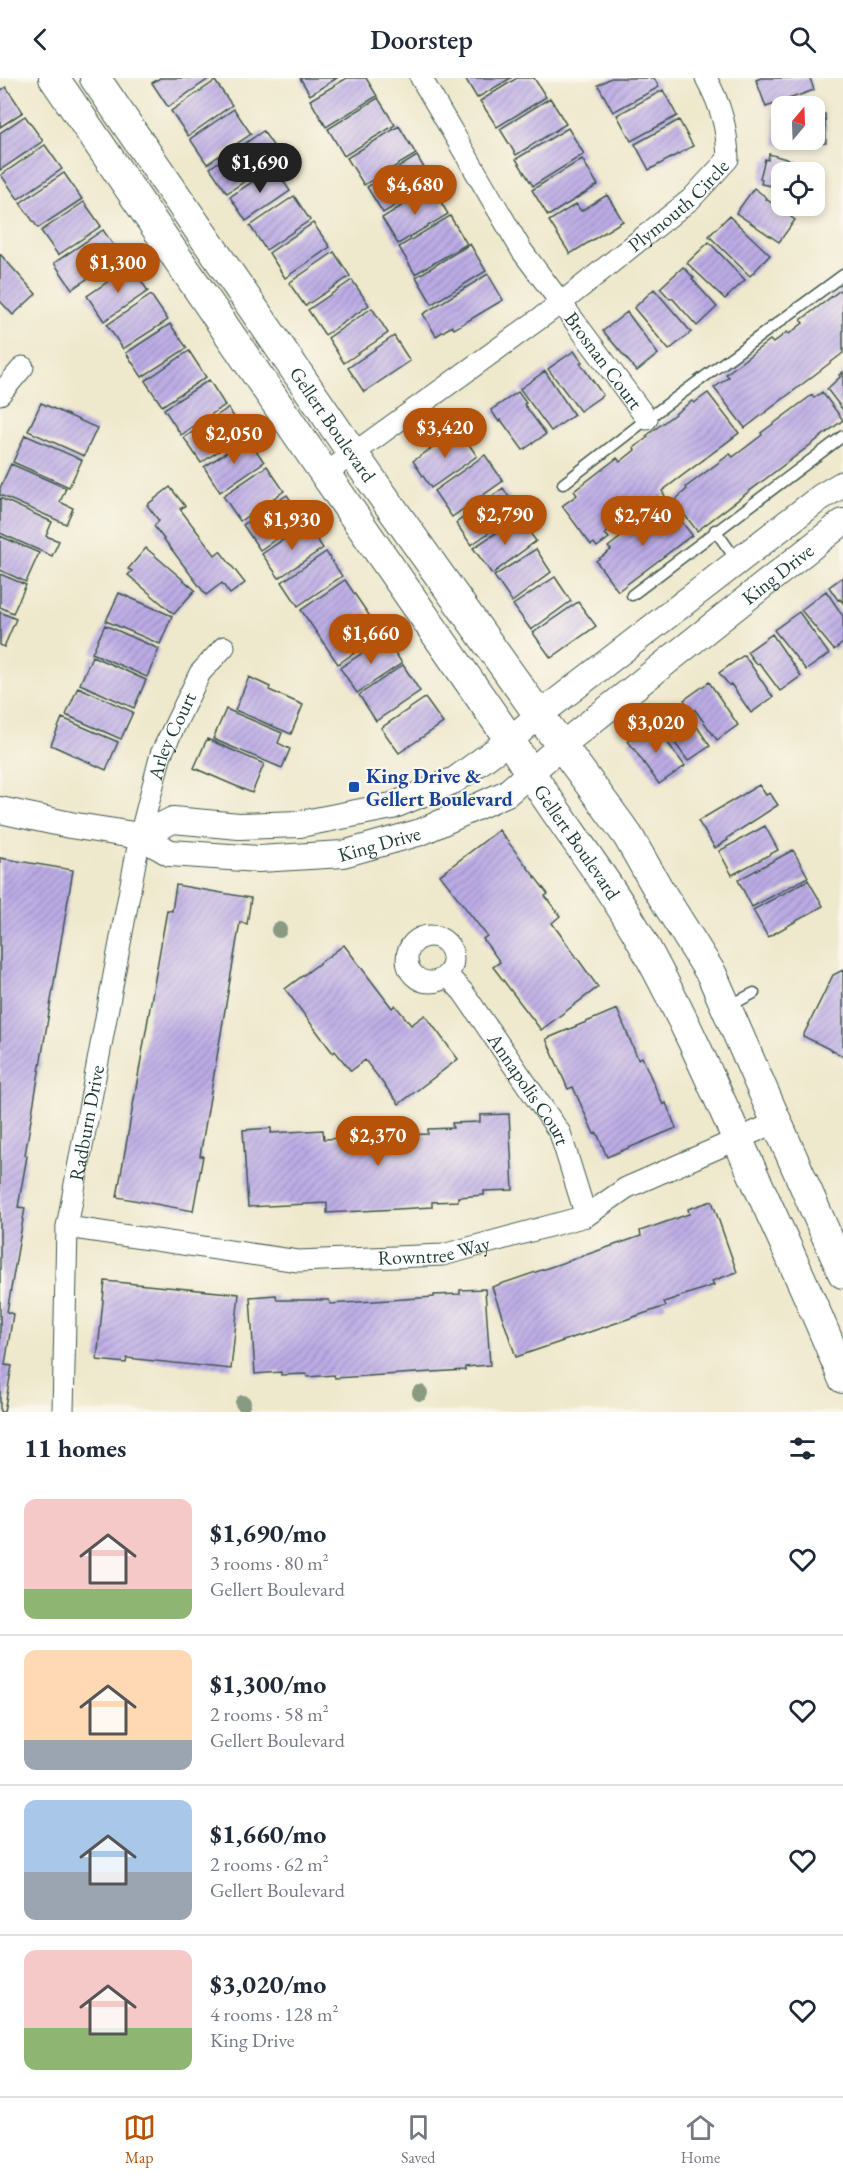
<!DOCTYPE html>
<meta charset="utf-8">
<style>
:root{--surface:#fff;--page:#f6f6f7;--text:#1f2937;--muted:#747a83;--line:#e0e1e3;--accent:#b45309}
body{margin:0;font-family:"EB Garamond",serif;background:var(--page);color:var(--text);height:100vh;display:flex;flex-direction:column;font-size:22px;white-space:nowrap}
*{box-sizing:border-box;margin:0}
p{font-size:20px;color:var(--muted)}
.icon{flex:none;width:33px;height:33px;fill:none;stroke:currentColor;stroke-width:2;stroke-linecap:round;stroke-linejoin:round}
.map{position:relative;height:1334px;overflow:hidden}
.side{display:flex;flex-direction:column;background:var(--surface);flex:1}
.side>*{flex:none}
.needle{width:39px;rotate:19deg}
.controls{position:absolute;left:771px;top:18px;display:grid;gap:12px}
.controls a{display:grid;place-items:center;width:54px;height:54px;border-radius:12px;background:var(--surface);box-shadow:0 3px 9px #0003;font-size:30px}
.price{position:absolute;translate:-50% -51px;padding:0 14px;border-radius:21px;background:var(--accent);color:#fff;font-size:20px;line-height:39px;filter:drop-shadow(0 2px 3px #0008)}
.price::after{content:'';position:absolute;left:50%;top:36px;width:18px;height:14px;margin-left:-9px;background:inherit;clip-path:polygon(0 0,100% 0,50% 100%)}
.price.selected{background:#222;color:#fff}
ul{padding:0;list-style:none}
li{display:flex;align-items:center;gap:18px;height:150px;padding:0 24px}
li+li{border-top:2px solid var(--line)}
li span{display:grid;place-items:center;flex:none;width:168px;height:120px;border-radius:12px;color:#555}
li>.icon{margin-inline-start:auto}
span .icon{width:72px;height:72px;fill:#fffc;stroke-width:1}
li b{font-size:26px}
h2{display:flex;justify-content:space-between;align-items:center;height:72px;padding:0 24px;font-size:26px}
header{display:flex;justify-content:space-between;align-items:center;height:78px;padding:0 24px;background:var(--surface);font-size:27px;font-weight:600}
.menu{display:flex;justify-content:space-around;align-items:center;height:84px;border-top:2px solid var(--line);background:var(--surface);font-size:16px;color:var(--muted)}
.menu a{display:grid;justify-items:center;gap:3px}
.menu .selected{color:var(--accent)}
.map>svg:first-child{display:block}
</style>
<header><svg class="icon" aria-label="back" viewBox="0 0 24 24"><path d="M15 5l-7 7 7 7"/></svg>Doorstep<svg class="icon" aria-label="search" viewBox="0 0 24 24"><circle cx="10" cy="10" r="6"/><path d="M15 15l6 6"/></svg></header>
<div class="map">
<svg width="843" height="1334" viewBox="0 0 843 1334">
<defs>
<pattern id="building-hatch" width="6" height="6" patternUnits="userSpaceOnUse" patternTransform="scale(1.5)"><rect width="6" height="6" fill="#bcace6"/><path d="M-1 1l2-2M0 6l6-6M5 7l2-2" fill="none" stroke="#988dbb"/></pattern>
</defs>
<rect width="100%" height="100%" fill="#fbf7ec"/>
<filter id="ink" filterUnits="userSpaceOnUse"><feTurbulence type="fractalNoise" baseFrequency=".0167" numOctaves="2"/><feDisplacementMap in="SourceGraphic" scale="12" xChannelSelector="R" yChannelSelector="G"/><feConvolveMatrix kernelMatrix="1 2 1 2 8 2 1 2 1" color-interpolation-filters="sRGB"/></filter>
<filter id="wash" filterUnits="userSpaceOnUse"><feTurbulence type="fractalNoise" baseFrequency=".008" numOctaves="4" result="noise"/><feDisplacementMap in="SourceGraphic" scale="24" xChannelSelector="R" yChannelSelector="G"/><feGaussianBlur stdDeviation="1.35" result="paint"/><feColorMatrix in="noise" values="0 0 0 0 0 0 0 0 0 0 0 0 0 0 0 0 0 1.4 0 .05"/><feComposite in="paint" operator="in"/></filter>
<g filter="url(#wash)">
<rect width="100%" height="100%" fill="#eee8cc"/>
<g id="blocks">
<path fill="url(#building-hatch)" d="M160,0h50l-42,29 -16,-24z
M300,0h37l-27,17z
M347,0h19l11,18 -51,31 -16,-27z
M465,0h46l-34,20z
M517,0h17l12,19 -49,30 -17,-26z
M611,0h43l5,9 -46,25 -15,-27z
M761,0h49l4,12 -48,17 -10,-27z
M215,3l17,24 -44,31 -17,-25z
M6,9l17,25 -23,15v-36z
M663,12l14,26 -46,25 -14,-26z
M378,20l17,27 -51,31 -16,-27z
M550,20l16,26 -50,31 -16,-26z
M234,31l17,25 -44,30 -17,-25z
M825,36l1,29 -51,2 -1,-28h8v23h32v-25z
M25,38l18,25 -43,29v-37z
M679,42l14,26 -44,24 -14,-26z
M399,48l17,28 -52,31 -17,-27z
M568,50l16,26 -51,32 -17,-27z
M263,53l18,26 -54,36 -17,-25z
M45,67l17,24 -44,30 -17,-24z
M769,76l48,14 -2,4h-33v16l-21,-4 1,-5 -2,-1 5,-19 3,1z
M417,78l16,27 -50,30 -16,-26z
M582,81l16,26 -50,31 -16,-26z
M274,89l16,24 -44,30 -16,-24z
M64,95l18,26 -44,29 -18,-25z
M432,109l16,27 -50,30 -16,-26z
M754,110l13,10 -1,1 29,21 -16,22 -43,-29z
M607,117l16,26 -53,33 -21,-33 27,-17 5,7z
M294,118l16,24 -44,30 -16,-24z
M84,124l17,24 -43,29 -17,-24z
M450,138l17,28 -52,30 -16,-27z
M729,138l41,39 -20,21 -41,-40z
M313,145l17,24 -45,31 -16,-25z
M103,152l18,26 -49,33 -18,-26z
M709,164l36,38 -20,19 -38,-36z
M470,166l16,27 -54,33 -16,-27z
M334,174l16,24 -45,30 -16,-23z
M0,176l36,40 -23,21 -13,-14z
M131,188l17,25 -44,30 -17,-25z
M683,189l11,11 -2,1 25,28 -20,19 -25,-28 -2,1 -10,-11z
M488,196l15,26 -49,29 -2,-3 -16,10 -13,-22z
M352,202l17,25 -44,30 -17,-25z
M843,210v65l-98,75 -31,-40 15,-11 -3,-3 44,-34 3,3 14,-11 2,2 14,-11 -2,-3z
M654,211l37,43 -22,18 -35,-42z
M151,217l17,25 -45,29 -16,-24z
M372,230l16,25 -44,30 -16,-25z
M627,234l31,42 -21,17 -34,-40z
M170,246l17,24 -45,29 -16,-24z
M394,258l16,25 -46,31 -16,-24z
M189,273l17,26 -44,29 -17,-25z
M574,273l8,11 -2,1 23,32 -23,16 -32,-42z
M545,293l29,44 -23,16 -31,-42z
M843,294v38l-16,-21 13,-12 -1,-2z
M209,302l16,25 -44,30 -17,-26z
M518,314l8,11 -2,1 22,30 -23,16 -22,-30 -2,2 -8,-12z
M822,314l21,28 -146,111 -23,-30 13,-12 -1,-2 44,-33 3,3 29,-22 -1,-2 51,-38 2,3z
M708,315l31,40 -77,58 3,5 -13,9 -3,-4 -6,5 3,4 -13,9 -3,-4 -5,4 3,4 -13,10 -3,-4 -7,5 4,4 -12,9 -3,-4 -3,2 -29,-39 15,-11 -3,-4 43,-33 3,4 15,-12 -1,-2 14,-11 -2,-1 46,-35 2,2z
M41,325l56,25 -13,28 -56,-25z
M228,330l17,25 -44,30 -17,-25z
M459,352l18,26 -46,32 -18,-27z
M25,357l57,25 -13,27 -56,-25z
M248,360l16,24 -44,30 -16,-25z
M485,377l18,26 -51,36 -18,-26z
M11,386l55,24 -6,14 13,6 -7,16 -66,-29v-7z
M267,388l17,25 -44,30 -17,-25z
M170,409l15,19 -5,3 35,46 5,-4 25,32 -15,11 -8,-11 -16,12 -52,-69 5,-5 -12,-16z
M503,410l16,24 -48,33 -15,-22z
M287,417l17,25 -44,30 -17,-25z
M0,420l52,24 -6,14 13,5 -7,15 -52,-23z
M668,426l24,31 -74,56 -22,-30 15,-11 -3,-3 44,-34 2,2z
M519,440l17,23 -44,33 -19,-26z
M306,446l17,24 -44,30 -17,-24z
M0,458l39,17 -13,29 -26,-12z
M146,470l49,42 -21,24 -46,-39 4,-4 -4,-2z
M536,471l15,23 -39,30 -18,-26z
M326,474l16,24 -44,30 -16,-24z
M0,496l26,11 -13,28 -13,-6z
M555,499l16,24 -40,29 -18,-25z
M843,499v26l-3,-4 -2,1 -9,-13z
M345,502l37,54 -44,30 -37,-54z
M826,513l17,25v27l-9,7 -33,-40z
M119,515l53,23 -12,28 -54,-23z
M578,524l18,24 -45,32 -18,-25z
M0,534l16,7 -12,28 -4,-2z
M799,534l30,42 -23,16 -32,-40z
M105,547l54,24 -12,28 -55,-24z
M772,556l29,42 -21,15 -21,-28 -3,1 -9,-12z
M385,560l17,25 -45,30 -17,-25z
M744,577l29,42 -22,16 -20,-29 -2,1 -10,-12z
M92,578l54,24 -12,28 -54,-24z
M403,587l17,26 -44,30 -17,-26z
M249,599l21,10 -1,3 34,15 -12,29 -56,-24z
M709,604l29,43 -21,15 -22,-30 -2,2 -9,-12z
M78,609l55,25 -12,27 -55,-24z
M425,620l18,25 -44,30 -18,-25z
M681,625l29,43 -22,15 -21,-29 -2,2 -9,-13z
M226,631l56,24 -4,10 12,6 -8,19 -69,-29z
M62,640l56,24 -12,28 -55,-25z
M653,645l32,43 -26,18 -31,-43z
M207,661l57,25 -12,29 -58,-25z
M759,707l7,10 4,-2 8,12 -51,33 1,2 -13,8 -17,-27z
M765,748l13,24 -46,25 -13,-24z
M499,752l49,64 -3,2 15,20 -8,7 46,64 -57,43 -48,-63 7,-5 -17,-23 4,-3 -47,-61z
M793,772l15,27 -56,30 -14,-27z
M0,780l73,12 -48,285 2,1 -9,51 7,1 -18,104 6,2 -8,51 7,1 -8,46h-4z
M808,802l15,26 -55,31 -15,-27z
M176,807l75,13 -4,26 -7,-2 -40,234h3l-10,55 -76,-14 50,-287 5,1z
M344,867l48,63 3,-3 16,20 14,-10 33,44 -59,45 -34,-44 -14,11 -16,-20 -2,2 -48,-64z
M843,892v86l-40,-20 30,-61z
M617,931l21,50 4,-2 21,48 3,-2 10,25 -69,29 -10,-24 -3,1 -21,-47 -5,2 -22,-50z
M509,1036l4,76 -29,1v4l-26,2v4l-26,1v5l-105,6v-10l-79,4 -5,-77 28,-2v5l52,-3 1,9 104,-5v-5l25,-1 -1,-5 28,-1v-7z
M712,1123l25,71 -25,9 2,4 -50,17 2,4 -150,51 -24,-70 149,-51 -1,-5 49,-17 -1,-5z
M105,1203l134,13 -8,75 -104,-11 -1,5 -29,-3z
M485,1211l5,76 -25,2v3l-130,8 -1,-3 -27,2 -1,-3 -25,1v-3l-26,2 -5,-77 26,-2 1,5h52l1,4 104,-7v-2l26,-1v-4z"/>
</g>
</g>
<g filter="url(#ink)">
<use href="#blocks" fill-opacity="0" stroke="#3e574b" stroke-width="1.5"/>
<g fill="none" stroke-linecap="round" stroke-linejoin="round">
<g stroke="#3e574b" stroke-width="13">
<path id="service" d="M563,406l84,-65 196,-144
M715,452l23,32
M632,517l211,-159
M727,929l27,-14"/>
</g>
<g stroke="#3e574b" stroke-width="23">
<g id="minor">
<path id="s1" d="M421,0l101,173 39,52 130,-104 37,-40c-1,-32 -7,-53 -22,-81"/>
<path d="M0,316l23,-27"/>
<path id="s2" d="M325,396l236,-171 86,116"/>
<circle cx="430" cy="881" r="23"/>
<path id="s3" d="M447,897l16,17 97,141 26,83"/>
<path id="s4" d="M67,1149l231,34 145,-6 143,-39 40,-28 151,-66"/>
<path id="s5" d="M63,1334l4,-185 73,-391 21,-82 39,-81 24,-26"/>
</g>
</g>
<g stroke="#3e574b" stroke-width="28">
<g id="tertiary">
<path id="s6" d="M0,732l70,15 70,11 30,17 89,6 84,-5 78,-22 86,-39 55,-48 281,-223"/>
<path d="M140,758l33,-16 66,6 61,-2 92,-18 63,-26 55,-40 29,-25 282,-218 22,-13"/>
</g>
</g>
<g stroke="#3e574b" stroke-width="32">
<g id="secondary">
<path id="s7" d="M54,0l271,396 185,266c37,65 87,124 125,189 45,79 81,162 118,245 31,68 63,135 90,204"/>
<path id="s8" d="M95,0l258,376 186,261 89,121 29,51 55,88 131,298"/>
</g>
</g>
<use href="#service" stroke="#fff" stroke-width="10"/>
<use href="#minor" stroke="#fff" stroke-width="21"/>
<use href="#tertiary" stroke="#fff" stroke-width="26"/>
<use href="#secondary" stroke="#fff" stroke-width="30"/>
</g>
<g fill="#889a82">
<circle cx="279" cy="852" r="8"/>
<circle cx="420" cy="1315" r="8"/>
<circle cx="243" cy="1325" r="8"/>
</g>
</g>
<rect fill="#1a4fb4" stroke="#fbf7ec" stroke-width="2" x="348" y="703" width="12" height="12" rx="3"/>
<g text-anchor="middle" stroke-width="4.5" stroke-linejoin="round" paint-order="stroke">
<g font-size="20" fill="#1f3d34" stroke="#fbf7ec">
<text dy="7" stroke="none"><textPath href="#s1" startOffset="418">Plymouth Circle</textPath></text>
<text dy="7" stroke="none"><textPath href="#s2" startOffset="363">Brosnan Court</textPath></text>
<text dy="7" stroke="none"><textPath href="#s8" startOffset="420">Gellert Boulevard</textPath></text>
<text dy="7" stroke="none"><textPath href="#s6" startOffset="874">King Drive</textPath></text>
<text dy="7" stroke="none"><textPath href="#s5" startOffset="688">Arley Court</textPath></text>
<text dy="7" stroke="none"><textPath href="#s6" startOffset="388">King Drive</textPath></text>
<text dy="7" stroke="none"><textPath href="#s7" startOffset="926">Gellert Boulevard</textPath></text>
<text dy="7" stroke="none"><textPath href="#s3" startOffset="141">Annapolis Court</textPath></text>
<text dy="7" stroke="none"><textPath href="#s5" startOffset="291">Radburn Drive</textPath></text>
<text dy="7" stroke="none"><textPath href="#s4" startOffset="370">Rowntree Way</textPath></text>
</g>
<g font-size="20" font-weight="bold" fill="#164399" stroke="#fbf7ec" text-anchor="start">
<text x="366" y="705">King Drive &amp;<tspan x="366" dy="23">Gellert Boulevard</tspan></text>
</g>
</g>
</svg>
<div class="controls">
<a><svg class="needle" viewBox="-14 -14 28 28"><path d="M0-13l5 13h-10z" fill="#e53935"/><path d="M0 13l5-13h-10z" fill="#747a83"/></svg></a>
<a><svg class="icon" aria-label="locate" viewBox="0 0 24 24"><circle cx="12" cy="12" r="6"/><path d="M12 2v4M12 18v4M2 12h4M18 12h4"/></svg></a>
</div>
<b class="price selected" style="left:260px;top:116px">$1,690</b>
<b class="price" style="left:415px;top:138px">$4,680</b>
<b class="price" style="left:118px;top:216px">$1,300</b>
<b class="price" style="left:445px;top:381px">$3,420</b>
<b class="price" style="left:234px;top:387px">$2,050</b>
<b class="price" style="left:505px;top:468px">$2,790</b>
<b class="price" style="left:643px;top:469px">$2,740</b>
<b class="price" style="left:292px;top:473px">$1,930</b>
<b class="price" style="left:371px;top:587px">$1,660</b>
<b class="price" style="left:656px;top:676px">$3,020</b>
<b class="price" style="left:378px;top:1089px">$2,370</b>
</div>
<section class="side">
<h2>11 homes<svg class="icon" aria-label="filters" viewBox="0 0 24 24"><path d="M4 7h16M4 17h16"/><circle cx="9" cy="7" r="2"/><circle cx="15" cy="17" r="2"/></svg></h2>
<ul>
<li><span style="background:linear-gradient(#f6c9c9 75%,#8fb573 0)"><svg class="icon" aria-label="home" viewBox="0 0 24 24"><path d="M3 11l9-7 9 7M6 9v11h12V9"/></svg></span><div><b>$1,690/mo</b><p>3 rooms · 80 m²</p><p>Gellert Boulevard</p></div><svg class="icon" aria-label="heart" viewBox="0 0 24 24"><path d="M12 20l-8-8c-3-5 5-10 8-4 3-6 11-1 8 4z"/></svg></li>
<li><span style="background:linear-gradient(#ffd9b3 75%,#9aa5b1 0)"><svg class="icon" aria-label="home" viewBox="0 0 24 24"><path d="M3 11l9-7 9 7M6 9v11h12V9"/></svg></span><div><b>$1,300/mo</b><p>2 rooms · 58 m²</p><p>Gellert Boulevard</p></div><svg class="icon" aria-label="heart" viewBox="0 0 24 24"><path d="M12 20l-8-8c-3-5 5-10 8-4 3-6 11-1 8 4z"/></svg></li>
<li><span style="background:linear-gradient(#a9c7e8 60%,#9aa5b1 0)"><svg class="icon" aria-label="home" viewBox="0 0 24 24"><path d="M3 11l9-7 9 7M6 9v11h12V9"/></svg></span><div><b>$1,660/mo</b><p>2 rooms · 62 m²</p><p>Gellert Boulevard</p></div><svg class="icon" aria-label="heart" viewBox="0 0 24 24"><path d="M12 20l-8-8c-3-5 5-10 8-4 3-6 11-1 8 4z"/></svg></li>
<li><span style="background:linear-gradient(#f6c9c9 65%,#8fb573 0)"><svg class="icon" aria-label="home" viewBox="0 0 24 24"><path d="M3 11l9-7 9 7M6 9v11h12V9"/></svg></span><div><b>$3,020/mo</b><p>4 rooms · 128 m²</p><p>King Drive</p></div><svg class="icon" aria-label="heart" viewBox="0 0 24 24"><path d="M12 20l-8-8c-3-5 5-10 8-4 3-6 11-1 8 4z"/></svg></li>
</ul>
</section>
<nav class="menu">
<a class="selected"><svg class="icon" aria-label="map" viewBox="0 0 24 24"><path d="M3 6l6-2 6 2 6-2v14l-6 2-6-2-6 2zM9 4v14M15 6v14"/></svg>Map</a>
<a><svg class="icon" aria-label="saved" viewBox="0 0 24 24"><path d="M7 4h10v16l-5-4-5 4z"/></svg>Saved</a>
<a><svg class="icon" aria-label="home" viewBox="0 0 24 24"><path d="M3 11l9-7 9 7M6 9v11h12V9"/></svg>Home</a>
</nav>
